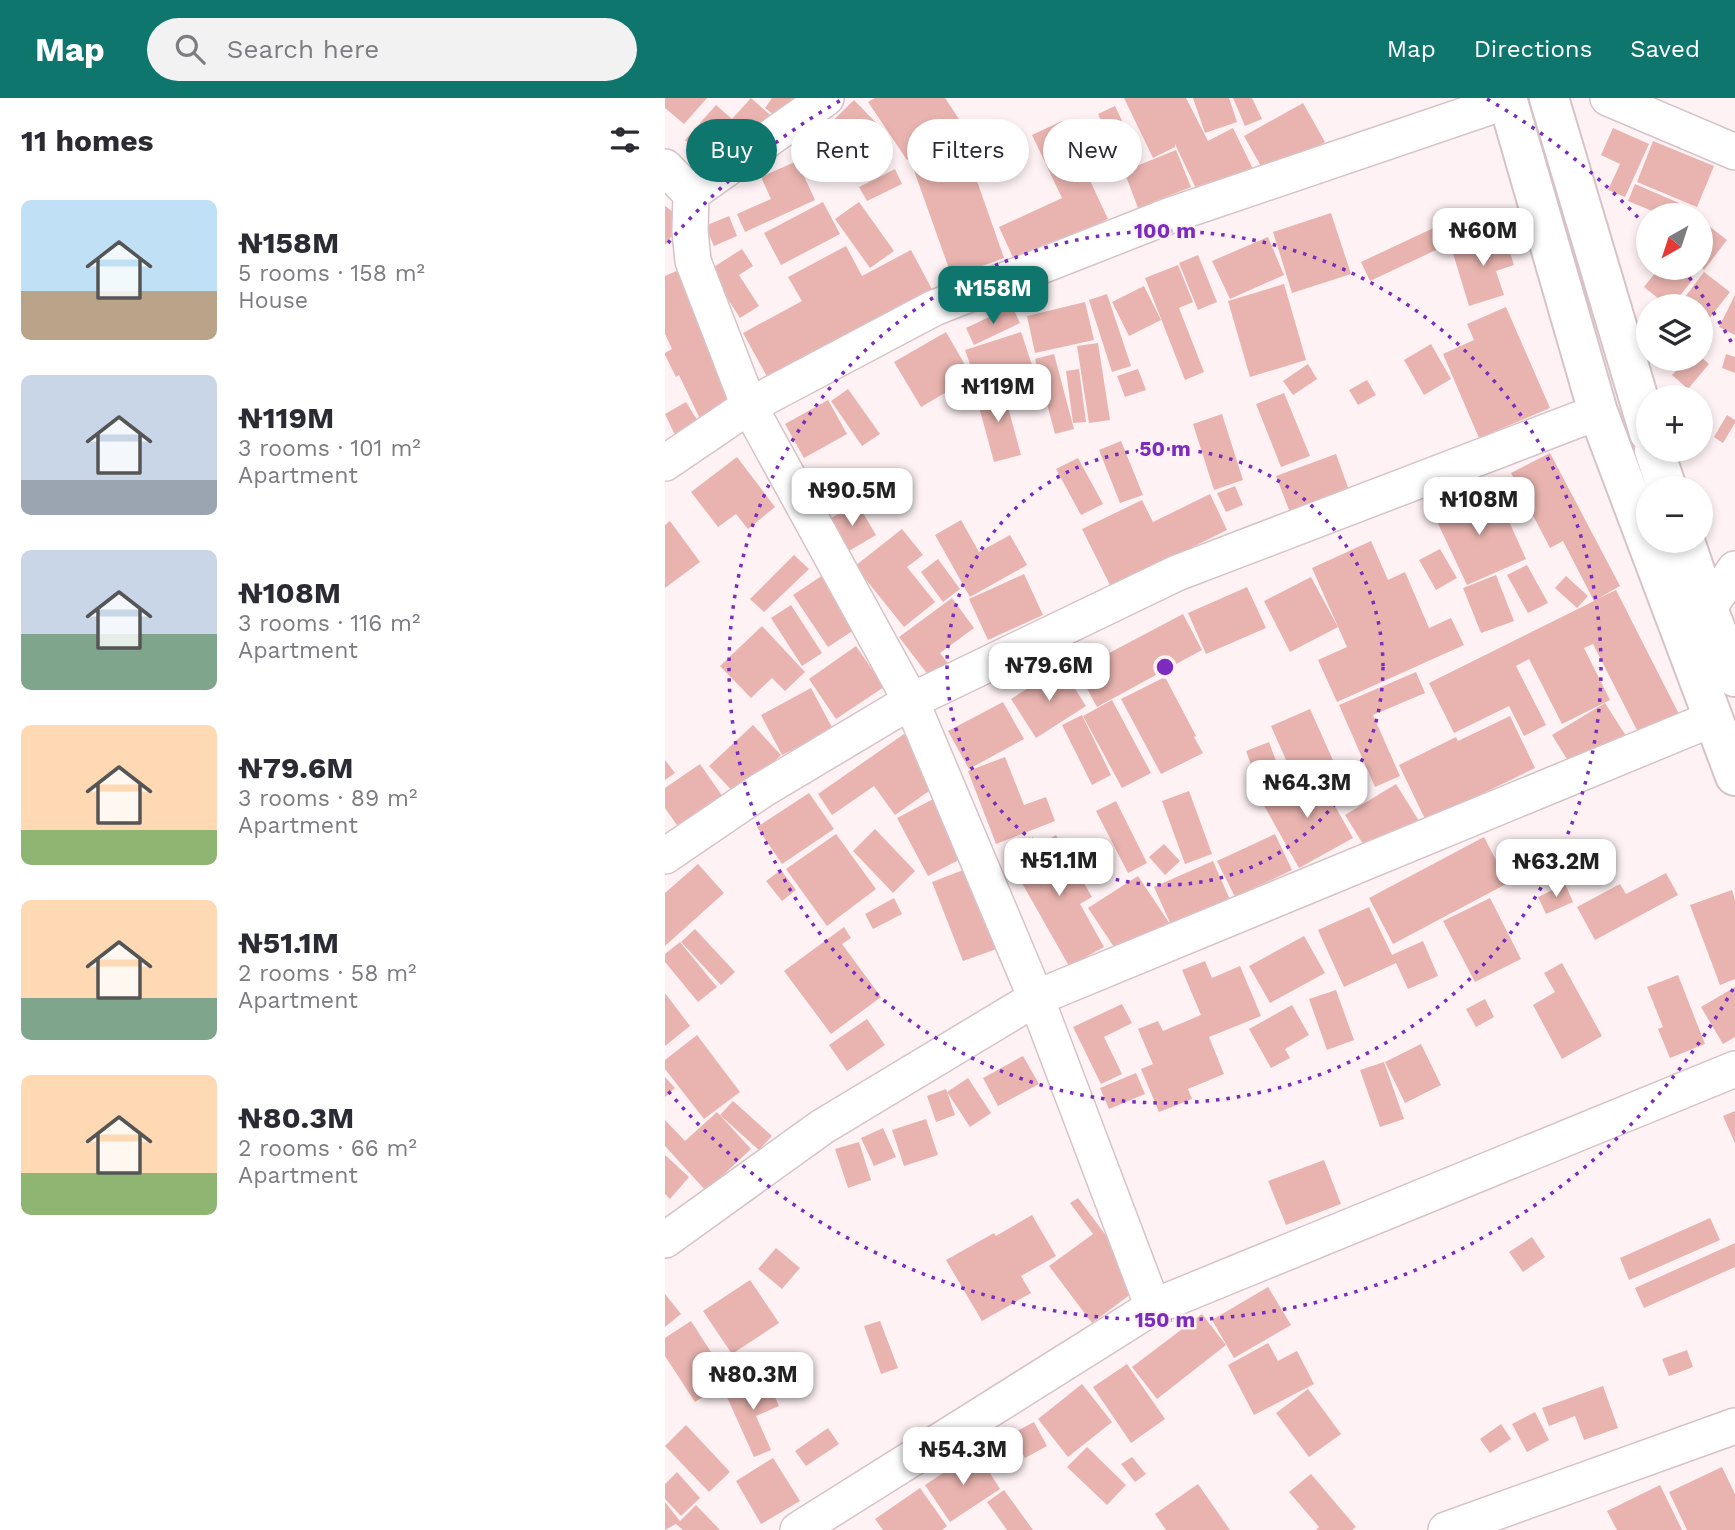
<!DOCTYPE html>
<meta charset="utf-8">
<style>
:root{--surface:#fff;--page:#f2f2f3;--text:#2b2b33;--muted:#7c7c81;--accent:#0f766e}
body{margin:0;font-family:"Work Sans",sans-serif;background:var(--page);color:var(--text);height:100vh;display:flex;flex-direction:column;font-size:26px;white-space:nowrap}
*{box-sizing:border-box;margin:0}
p{font-size:23px;color:var(--muted)}
.icon{flex:none;width:38px;height:38px;fill:none;stroke:currentColor;stroke-width:2;stroke-linecap:round;stroke-linejoin:round}
.map{position:relative;flex:1;overflow:hidden}
.side{display:flex;flex-direction:column;background:var(--surface);width:665px}
.side>*{flex:none}
.hud{position:absolute;left:21px;top:21px;width:665px;height:63px;display:flex;gap:14px}
.needle{width:46px;rotate:219deg}
.controls{position:absolute;left:971px;top:105px;display:grid;gap:14px}
.controls a{display:grid;place-items:center;width:77px;height:77px;border-radius:50%;background:var(--surface);box-shadow:0 4px 10px #0003;font-size:35px}
.price{position:absolute;translate:-50% -60px;padding:0 16px;border-radius:14px;background:#fff;color:#222;font-size:23px;line-height:46px;filter:drop-shadow(0 2px 4px #0008)}
.price::after{content:'';position:absolute;left:50%;top:42px;width:21px;height:16px;margin-left:-10px;background:inherit;clip-path:polygon(0 0,100% 0,50% 100%)}
.price.selected{background:var(--accent);color:#fff}
ul{padding:0;list-style:none}
li{display:flex;align-items:center;gap:21px;height:175px;padding:0 21px}
li span{display:grid;place-items:center;flex:none;width:196px;height:140px;border-radius:10px;color:#555}
li>.icon{margin-inline-start:auto}
span .icon{width:84px;height:84px;fill:#fffc;stroke-width:1}
li b{font-size:30px}
h2{display:flex;justify-content:space-between;align-items:center;height:84px;padding:0 21px;font-size:30px}
.pill{padding:0 24px;border-radius:32px;background:var(--surface);box-shadow:0 4px 10px #0003;font-size:24px;line-height:63px}
.pill.selected{background:var(--accent);color:#fff}
header{display:flex;align-items:center;gap:42px;box-sizing:border-box;height:98px;padding:0 35px;background:var(--accent);color:#fff}
header strong{font-size:33px}
nav{display:flex;gap:38px;margin-inline-start:auto;font-size:24px}
.search{width:490px;height:63px;background:var(--page);display:flex;align-items:center;gap:18px;box-sizing:border-box;padding:0 24px;border-radius:38px;color:var(--muted);font-size:26px}
main{display:flex;flex:1;min-height:0}
.map>svg:first-child{display:block}
</style>
<header>
<strong>Map</strong>
<div class="search"><svg class="icon" aria-label="search" viewBox="0 0 24 24"><circle cx="10" cy="10" r="6"/><path d="M15 15l6 6"/></svg>Search here</div>
<nav><a>Map</a><a>Directions</a><a>Saved</a></nav>
</header>
<main>
<section class="side">
<h2>11 homes<svg class="icon" aria-label="filters" viewBox="0 0 24 24"><path d="M4 7h16M4 17h16"/><circle cx="9" cy="7" r="2"/><circle cx="15" cy="17" r="2"/></svg></h2>
<ul>
<li><span style="background:linear-gradient(#bfe0f5 65%,#b9a48a 0)"><svg class="icon" aria-label="home" viewBox="0 0 24 24"><path d="M3 11l9-7 9 7M6 9v11h12V9"/></svg></span><div><b>₦158M</b><p>5 rooms · 158 m²</p><p>House</p></div></li>
<li><span style="background:linear-gradient(#c9d6e8 75%,#9aa5b1 0)"><svg class="icon" aria-label="home" viewBox="0 0 24 24"><path d="M3 11l9-7 9 7M6 9v11h12V9"/></svg></span><div><b>₦119M</b><p>3 rooms · 101 m²</p><p>Apartment</p></div></li>
<li><span style="background:linear-gradient(#c9d6e8 60%,#7fa58c 0)"><svg class="icon" aria-label="home" viewBox="0 0 24 24"><path d="M3 11l9-7 9 7M6 9v11h12V9"/></svg></span><div><b>₦108M</b><p>3 rooms · 116 m²</p><p>Apartment</p></div></li>
<li><span style="background:linear-gradient(#ffd9b3 75%,#8fb573 0)"><svg class="icon" aria-label="home" viewBox="0 0 24 24"><path d="M3 11l9-7 9 7M6 9v11h12V9"/></svg></span><div><b>₦79.6M</b><p>3 rooms · 89 m²</p><p>Apartment</p></div></li>
<li><span style="background:linear-gradient(#ffd9b3 70%,#7fa58c 0)"><svg class="icon" aria-label="home" viewBox="0 0 24 24"><path d="M3 11l9-7 9 7M6 9v11h12V9"/></svg></span><div><b>₦51.1M</b><p>2 rooms · 58 m²</p><p>Apartment</p></div></li>
<li><span style="background:linear-gradient(#ffd9b3 70%,#8fb573 0)"><svg class="icon" aria-label="home" viewBox="0 0 24 24"><path d="M3 11l9-7 9 7M6 9v11h12V9"/></svg></span><div><b>₦80.3M</b><p>2 rooms · 66 m²</p><p>Apartment</p></div></li>
</ul>
</section>
<div class="map">
<svg width="1070" height="1432" viewBox="0 0 1070 1432">
<rect width="100%" height="100%" fill="#fef2f4"/>
<path fill="#e9b4af" d="M0,0h42l-23,26 -19,-16z
M86,0l26,23 -24,26 -14,-12 -26,29 -28,-24 31,-35 16,14z
M107,0h29l-18,24 -18,-14z
M210,0h70l16,24 -54,38 -39,-58z
M459,0h62l22,43 25,-13 21,43 -54,26 -25,-53v3l-22,11z
M528,0h36l8,24 -32,11z
M568,0h19l10,21 -17,7z
M189,2l30,31 -36,35 6,7 -9,9 -36,-38z
M638,5l22,39 -59,33 -22,-39z
M450,8l23,48 -16,8 -24,-48z
M397,23l46,98 -93,43 -16,-35 63,-29 -30,-63z
M948,30l36,16 -24,53 -17,-7 12,-26 -19,-9z
M988,43l61,25 -17,41 -60,-25z
M299,46l40,114 -52,19 -41,-115z
M511,52l15,37 -53,21 -14,-37z
M132,63l18,39 -70,32 -8,-18 34,-15 -10,-22z
M230,71l7,15 -35,17 -8,-14z
M970,86l44,19 -5,12h-12l-34,-14z
M158,104l17,32 -59,31 -17,-32z
M194,104l35,49 -24,17 -35,-49z
M0,108l19,14 -19,25z
M666,115l20,61 -59,19 -19,-61z
M64,118l8,20 -23,10 -9,-20z
M1036,122l26,20 -23,30 -3,-3z
M777,126l9,19 -81,38 -9,-19z
M839,136l10,31 -18,6 8,24 -35,11 -17,-56z
M603,139l16,38 -54,24 -18,-38z
M181,148l16,30 49,-26 23,43 -164,89 -27,-49 59,-32 -14,-24z
M77,151l11,17 -14,9 20,31 -19,12 -31,-48z
M533,157l19,47 -19,8 -19,-47z
M513,167l15,37 -14,6 25,64 -19,8 -40,-102z
M994,170h21l13,11 -21,27h-4l-24,-19z
M16,171l65,132 -44,22 -23,-48 -3,2 -11,-22v-2l7,-4 -7,-15v-58z
M1039,174l26,20 -29,37v-23h-23z
M619,186l22,76 -56,17 -22,-76z
M479,188l17,34 -32,16 -17,-34z
M442,196l24,72 -19,6 -23,-72z
M1070,197v40l-16,-8z
M420,204l9,38 -59,13 -8,-37z
M347,208l8,17 -46,22 -8,-17z
M841,209l44,101 -71,30 -36,-84 31,-14 -7,-16z
M281,234l26,45 -51,30 -27,-45z
M356,234l11,33 -55,19 -12,-34z
M433,245l12,77 -21,3 -12,-77z
M766,246l20,35 -27,16 -20,-35z
M389,256l20,75 -19,5 -20,-75z
M1061,256l9,3v16l-13,-5z
M1036,259l8,7 -21,25 -16,-14 15,-16h14z
M643,266l9,15 -24,16 -10,-14z
M414,271l7,53 -13,1 -7,-52z
M473,271l8,21 -21,7 -8,-21z
M702,282l9,15 -18,10 -9,-15z
M337,287l19,70 -27,7 -19,-70z
M183,291l32,45 -18,12 -31,-45z
M619,295l26,63 -29,11 -25,-63z
M163,302l19,34 -43,24 -19,-34z
M21,304l13,21 -23,14 -11,-23z
M557,316l21,66 -29,10 -21,-66z
M1062,317l8,5v3l-12,20 -9,-6z
M456,343l22,54 -23,8 -21,-53z
M885,355l70,133 -23,13 19,-9 66,130 -40,20 -49,-96 -9,4 26,52 -48,24 -33,-65 -13,7 30,59 -22,11 -15,-30 -55,27 -25,-50 165,-82 -31,-60 -13,7 -39,-75z
M671,356l14,39 -59,22 -15,-39z
M72,359l38,50 -27,22 -12,-15 -18,13 -27,-35z
M413,360l25,46 -22,11 -25,-46z
M570,388l8,19 -17,7 -9,-19z
M810,393l6,14 17,-8 28,62 -59,26 -35,-74z
M545,396l17,36 -75,37 -39,24 -31,-62 60,-29 11,22z
M192,405l19,32 -29,17 -19,-32z
M296,422l18,32 31,-17 17,30 -57,32 -35,-62z
M5,423l30,41 -35,26v-63z
M237,431l21,26 -16,12 28,35 -31,25 -49,-61z
M706,443l17,39 17,-8 24,56 22,-10 13,27 -127,57 -19,-42 29,-13 -35,-79z
M775,451l17,29 -21,12 -17,-30z
M129,457l15,14 -45,43 -14,-13z
M273,461l22,30 -17,13 -22,-30z
M862,467l21,38 -20,10 -21,-38z
M161,475l34,53 -32,21 -35,-52z
M359,476l19,41 -55,25 -19,-41z
M831,477l18,46 -33,12 -18,-45z
M901,478l22,20 -11,12 -22,-20z
M646,479l27,50 -48,25 -26,-51z
M582,489l19,41 -60,26 -18,-41z
M287,500l22,30 -34,25 10,13 -18,14 -33,-43z
M126,507l31,48 -20,13 -31,-48z
M518,516l19,36 -105,57 -20,-37z
M97,528l43,46 -20,19 -13,-13 -21,20 -31,-32z
M191,548l28,41 -48,32 -27,-40z
M396,569l25,39 -50,32 -25,-39z
M751,574l9,21 -52,22 27,61 -25,11 -36,-82z
M500,579l31,59 -2,1 9,16 -42,21 -40,-75z
M146,590l24,45 -30,16 -3,-4 -20,10 -21,-40z
M447,602l39,73 -29,15 -39,-72z
M338,604l21,37 -55,30 -21,-38z
M940,605l21,33 -53,33 -21,-34z
M645,611l35,78 -13,6 -12,-26 -26,11 -23,-52z
M417,617l29,60 -19,10 -30,-60z
M845,618l25,52 -109,53 -27,-56 57,-28 2,4z
M88,627l28,30 -44,41 -28,-30z
M239,636l35,50 -44,31 -21,-29 -42,29 -14,-21z
M604,644l7,19 -23,9 -7,-19z
M340,659l19,48 22,-8 9,24 -59,23 -28,-73z
M0,662l10,13 -10,7z
M35,666l23,33 -44,31 -14,-20v-20z
M651,674l37,66 -54,30 -37,-66z
M731,686l23,37 -51,31 -23,-37z
M524,693l23,63 -27,10 -23,-63z
M144,695l25,36 -52,35 -25,-37z
M276,697l31,58 -44,23 -31,-58z
M451,703l31,62 -19,10 -32,-62z
M210,731l40,42 -22,22 -40,-42z
M171,736l40,55 -49,37 -41,-57z
M610,736l17,36 -57,27 -18,-36z
M391,737l36,62 -12,7 24,43 -35,19 -59,-104z
M819,739l24,46 -115,61 -24,-46z
M499,746l16,17 -15,14 -16,-18z
M548,763l17,39 -59,25 -17,-38z
M33,766l26,29 -59,53v-53z
M306,769l31,80 -39,14 -31,-79z
M116,772l15,20 -14,11 -16,-20z
M1001,775l12,22 -83,45 -18,-33 43,-23 6,10z
M473,778l32,48 -50,32 -32,-48z
M900,786l8,18 -27,12 -8,-17z
M1067,792l3,10v79l-15,6 -30,-80z
M229,800l8,16 -29,15 -8,-15z
M825,800l31,61 -46,23 -32,-61z
M704,809l23,48 31,-14 15,35 -30,13 -12,-26 -52,24 -26,-57z
M179,829l7,11 -9,6 39,53 -50,37 -47,-63z
M30,831l40,43 -14,13 -40,-43z
M639,838l21,37 -55,30 -21,-37z
M15,844l37,45 -19,15 -33,-40v-8z
M540,863l7,17 28,-12 21,50 -52,21 15,37 -36,15 4,10 -33,13 -18,-43 12,-5 -15,-35 20,-8 5,10 38,-16 -19,-45z
M897,865l40,73 -40,23 -29,-54 22,-13 -11,-19z
M1013,877l27,69 -35,14 -12,-29 5,-2 -16,-40z
M1070,889v50l-12,7 -22,-37z
M671,892l18,50 -27,10 -18,-51z
M0,895l25,33 -25,20z
M820,901l9,18 -18,10 -10,-18z
M457,906l10,19 -28,14 18,37 -21,10 -28,-57z
M627,907l17,30 -24,14 5,9 -19,10 -22,-39z
M202,921l18,26 -38,26 -18,-26z
M32,937l43,57 -36,27 -39,-50v-9z
M756,946l20,41 -36,18 -20,-41z
M358,958l16,28 -41,22 -15,-28z
M719,964l20,57 -24,8 -20,-57z
M471,975l9,21 -36,15 -9,-21z
M0,979l10,11 -10,9z
M303,980l23,35 -21,14 -23,-35z
M281,991l9,26 -19,7 -9,-26z
M68,1003l39,35 -13,14 -39,-35z
M1070,1013v32l-12,-27z
M52,1014l34,37 -45,42 -41,-45v-26l20,21z
M261,1021l12,36 -34,11 -12,-36z
M218,1030l13,29 -22,9 -13,-28z
M194,1044l12,38 -23,8 -13,-39z
M0,1057l24,22 -19,22 -5,-5z
M659,1062l17,44 -55,21 -18,-44z
M413,1100l65,87 -51,38 -43,-57 44,-32 -23,-31z
M367,1117l24,41 -35,20 10,17 -49,28 -36,-61 48,-27 2,3z
M1045,1120l10,22 -91,40 -9,-22z
M867,1139l13,20 -22,15 -14,-20z
M1070,1145v24l-91,41 -9,-20z
M111,1150l24,20 -18,21 -24,-20z
M85,1182l29,43 -47,31 -29,-43z
M603,1189l23,38 -57,33 -22,-38z
M0,1196l16,20 -16,13z
M537,1216l24,31 -69,54 -25,-32z
M26,1223l38,59 -34,22 -30,-46v-18z
M215,1223l18,47 -17,6 -17,-48z
M603,1245l10,18 19,-10 17,33 -60,31 -26,-50z
M1022,1252l6,17 -24,9 -7,-17z
M462,1266l38,55 -34,24 -38,-56z
M101,1279l13,29 -23,10 15,34 -17,7 -28,-62z
M417,1286l30,38 -44,35 -30,-38z
M938,1288l15,42 -34,12 -9,-24 -26,10 -7,-18z
M643,1291l33,45 -32,23 -33,-44z
M870,1314l14,28 -22,12 -15,-28z
M369,1324l13,24 -22,12 -14,-24z
M836,1326l10,15 -21,14 -10,-14z
M21,1327l44,47 -21,20 -44,-46z
M163,1330l11,16 -33,22 -11,-15z
M422,1349l39,38 -19,20 -40,-38z
M311,1353l24,38 -50,33 -25,-37z
M467,1359l14,17 -11,8 -14,-18z
M108,1360l27,43 -39,23 -25,-43z
M1057,1369l13,27v36h-48l-18,-38z
M12,1374l23,26 -19,18 -16,-17v-15z
M646,1376l45,53 -4,3h-36l3,-3 -30,-35z
M533,1386l32,46h-64l-11,-16z
M995,1387l22,45h-65l-10,-19z
M255,1390l27,38 -5,4h-59l-8,-11z
M339,1392l29,40h-26l-20,-28z
M0,1404l15,19 16,-16 24,25h-37l-7,-6 -11,6z"/>
<g fill="none" stroke-linecap="round" stroke-linejoin="round">
<g stroke="#d7c3c7" stroke-width="38">
<path id="minor" d="M943,0l127,54
M0,69l26,27 -1,37 3,30 56,145 162,295 125,297 117,309
M26,96l135,-96
M0,365l84,-57 185,-98 237,-93 336,-114
M1043,511l27,-40
M0,758l97,-66 149,-89 266,-128 421,-161
M0,1142l157,-113 214,-129 676,-279
M133,1432l355,-223 582,-238
M781,1432l289,-104"/>
</g>
<g stroke="#d7c3c7" stroke-width="42">
<path id="major" d="M842,0l91,314 137,364
M884,0l100,335
M989,352l13,38
M1020,443l23,68 27,68"/>
</g>
<use href="#minor" stroke="#fff" stroke-width="35"/>
<use href="#major" stroke="#fff" stroke-width="38"/>
</g>
<g fill="none" stroke="#7b2cbf" stroke-width="3.5" stroke-dasharray="3.5 7">
<circle cx="500" cy="569" r="218"/>
<circle cx="500" cy="569" r="436"/>
<path d="M1068 891A653 653 0 0 1 3 993M3 145A653 653 0 0 1 178 1M822 1A653 653 0 0 1 981 128M1018 171A653 653 0 0 1 1068 247"/>
</g>
<circle cx="500" cy="569" r="10" fill="#7b2cbf" stroke="#fef2f4" stroke-width="3.5"/>
<g font-size="21" text-anchor="middle" font-weight="bold" fill="#7b2cbf" stroke="#fef2f4" stroke-width="5" stroke-linejoin="round" paint-order="stroke">
<text x="500" y="140">100 m</text>
<text x="500" y="358">50 m</text>
<text x="500" y="1229">150 m</text>
</g>
</svg>
<div class="controls">
<a><svg class="needle" viewBox="-14 -14 28 28"><path d="M0-13l5 13h-10z" fill="#e53935"/><path d="M0 13l5-13h-10z" fill="#7c7c81"/></svg></a>
<a><svg class="icon" aria-label="layers" viewBox="0 0 24 24"><path d="M12 4l9 5-9 5-9-5zM3 14l9 5 9-5"/></svg></a>
<a>+</a>
<a>−</a>
</div>
<b class="price" style="left:818px;top:170px">₦60M</b>
<b class="price selected" style="left:328px;top:228px">₦158M</b>
<b class="price" style="left:333px;top:326px">₦119M</b>
<b class="price" style="left:187px;top:430px">₦90.5M</b>
<b class="price" style="left:814px;top:439px">₦108M</b>
<b class="price" style="left:384px;top:605px">₦79.6M</b>
<b class="price" style="left:642px;top:722px">₦64.3M</b>
<b class="price" style="left:394px;top:800px">₦51.1M</b>
<b class="price" style="left:891px;top:801px">₦63.2M</b>
<b class="price" style="left:88px;top:1314px">₦80.3M</b>
<b class="price" style="left:298px;top:1389px">₦54.3M</b>
<div class="hud">
<a class="pill selected">Buy</a>
<a class="pill">Rent</a>
<a class="pill">Filters</a>
<a class="pill">New</a>
</div>
</div>
</main>
